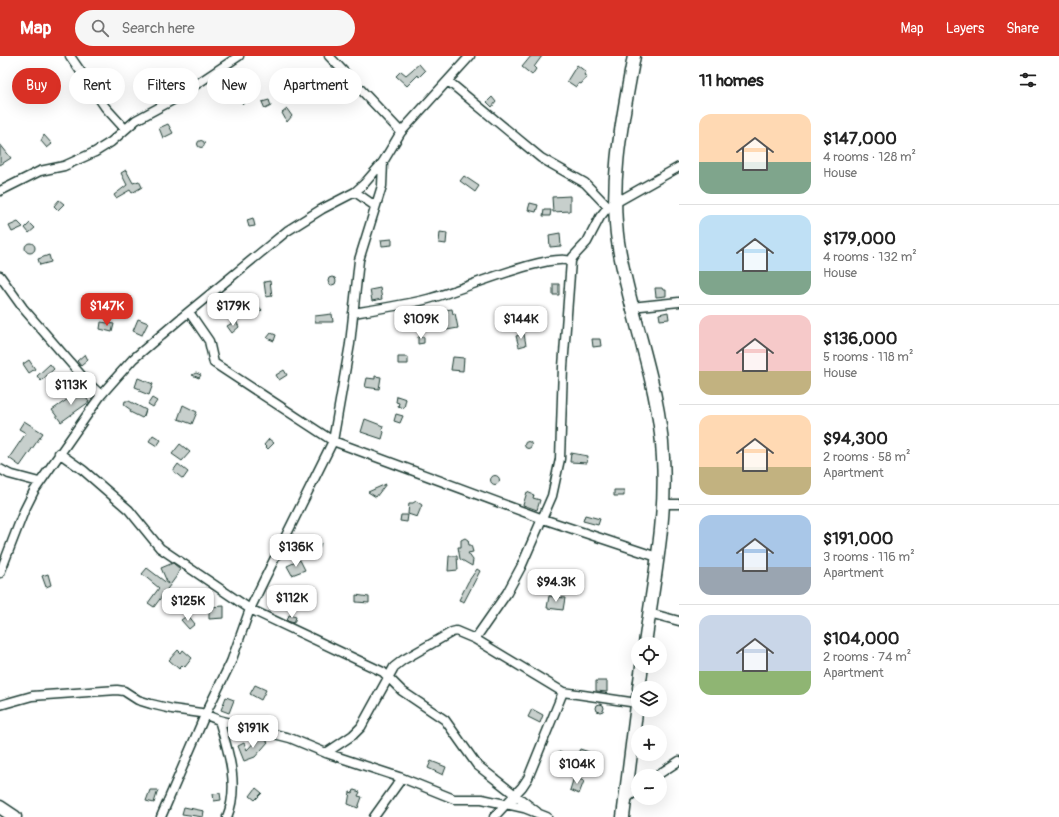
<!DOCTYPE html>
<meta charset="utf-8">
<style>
:root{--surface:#fff;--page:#f6f6f6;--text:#222;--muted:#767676;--line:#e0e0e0;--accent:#d93025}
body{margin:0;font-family:Pangolin,sans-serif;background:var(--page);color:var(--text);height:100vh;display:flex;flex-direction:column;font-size:15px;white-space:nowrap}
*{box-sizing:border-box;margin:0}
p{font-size:13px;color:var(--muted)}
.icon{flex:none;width:22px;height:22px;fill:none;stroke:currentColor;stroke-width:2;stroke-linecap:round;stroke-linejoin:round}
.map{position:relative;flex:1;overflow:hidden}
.details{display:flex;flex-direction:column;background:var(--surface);width:380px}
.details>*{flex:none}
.top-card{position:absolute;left:12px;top:12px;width:380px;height:36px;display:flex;gap:8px}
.controls{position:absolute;left:631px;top:581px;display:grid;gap:8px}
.controls a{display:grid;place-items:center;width:36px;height:36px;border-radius:50%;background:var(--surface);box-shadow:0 4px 16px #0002;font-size:20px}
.price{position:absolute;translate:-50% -34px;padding:0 9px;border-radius:8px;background:#fff;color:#222;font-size:13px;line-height:26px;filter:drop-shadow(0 1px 2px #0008)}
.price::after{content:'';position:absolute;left:50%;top:24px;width:12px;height:9px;margin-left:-6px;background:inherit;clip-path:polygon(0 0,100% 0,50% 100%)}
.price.active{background:var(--accent);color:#fff}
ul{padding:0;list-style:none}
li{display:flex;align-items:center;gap:12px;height:100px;padding:0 20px}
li+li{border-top:1px solid var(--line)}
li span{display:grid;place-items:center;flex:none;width:112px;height:80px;border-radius:12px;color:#555}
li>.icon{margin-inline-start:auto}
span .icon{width:48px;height:48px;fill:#fffc;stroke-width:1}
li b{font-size:17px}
h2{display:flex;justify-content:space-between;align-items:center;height:48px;padding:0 20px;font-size:17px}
.chip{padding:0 14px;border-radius:18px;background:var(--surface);box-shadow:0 4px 16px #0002;font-size:14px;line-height:36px}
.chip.active{background:var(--accent);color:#fff}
header{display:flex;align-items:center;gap:24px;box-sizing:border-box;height:56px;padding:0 20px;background:var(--accent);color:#fff}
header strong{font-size:19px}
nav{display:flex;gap:22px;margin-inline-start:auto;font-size:14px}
.search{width:280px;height:36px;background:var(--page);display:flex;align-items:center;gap:10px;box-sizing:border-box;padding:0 14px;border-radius:22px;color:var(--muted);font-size:15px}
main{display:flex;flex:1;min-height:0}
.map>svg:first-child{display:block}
</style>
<header>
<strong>Map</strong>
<div class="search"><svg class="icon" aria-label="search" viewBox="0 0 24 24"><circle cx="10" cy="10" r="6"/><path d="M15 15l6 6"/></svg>Search here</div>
<nav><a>Map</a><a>Layers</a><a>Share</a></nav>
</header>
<main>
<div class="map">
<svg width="679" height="761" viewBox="0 0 679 761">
<rect width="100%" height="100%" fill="#fff"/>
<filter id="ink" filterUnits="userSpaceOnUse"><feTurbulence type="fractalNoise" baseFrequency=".025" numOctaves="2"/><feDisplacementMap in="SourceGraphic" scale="8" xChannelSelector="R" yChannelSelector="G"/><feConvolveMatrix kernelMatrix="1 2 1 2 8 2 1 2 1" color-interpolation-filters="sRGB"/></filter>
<g filter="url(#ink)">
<path fill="#c7cfcc" stroke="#1f3d34" d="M531,0h11l-8,11 2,2 -4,6 -10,-8z
M419,8l6,7 -6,6 -1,-2 -11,11 -11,-10 5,-5 5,4z
M577,9l9,7 -2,3 3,2 -6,7 -2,-1 -3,4 -9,-6z
M247,33l5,7 -9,8 -5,-7z
M337,37l3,5 -5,4 -4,-5z
M492,41l4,5 -4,5 -5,-5z
M269,44l2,6 -6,3 -3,-7z
M287,53l5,7 -5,6 -5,-9z
M168,68l5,9 -10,5 -4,-10z
M44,79l8,9 -5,4 -6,-7z
M197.5 88a3.5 3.5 0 1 1 7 0a3.5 3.5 0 1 1-7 0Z
M0,88l11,14 -11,7z
M126,114l7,13 6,-2 3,6 -10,6 -2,-3 -14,8 -2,-3 13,-10 -6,-12z
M464,120l15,10 -4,6 -15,-11z
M570,140v15l-17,1 -1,-15z
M59,144l5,4 -6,6 -4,-4z
M530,147l8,2 -2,7 -8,-2z
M544,154h7l-1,6h-7z
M253,162l2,8 -6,1 -2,-7z
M18,166l5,5 -11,5 -3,-6z
M30,167l5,5 -6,5 -4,-5z
M440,176l7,1 -1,11 -7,-1z
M560,177l1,13 -11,1 -1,-12z
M392,183v6l-10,1 -1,-6z
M25 192a5 5 0 1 1 10 0a5 5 0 1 1-10 0Z
M49,199l2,7 -11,3 -2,-6z
M328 225a4 4 0 1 1 8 0a4 4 0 1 1-8 0Z
M270,225l2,15 -6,1 -2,-15z
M553,228h6v11h-6z
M380,232l2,11 -10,2 -2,-11z
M655,232h7l1,2h3v6l-10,1z
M256,247l6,7 -4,4 -7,-7z
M452,253l1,5 2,-1 3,15 -11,2 -3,-14 2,-1 -1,-5z
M668,256l1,7 -9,1 -1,-6z
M332,258l1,8h-18v-6z
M138,263l10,4 -6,12 -9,-4z
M236,265l3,6 -7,6 -5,-7z
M101,266l13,2 -2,8 -12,-3z
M271,277l5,2 -2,6 -7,-3z
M524,278l2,11 -7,2 -3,-11z
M418,281h6v6l-6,1z
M592,283h8l1,7 -8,1z
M85,298l3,6 -7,6 -4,-5z
M398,301h10v7h-10z
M453,301l11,1 -1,13 -12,-1z
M29,304l6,9 -6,4 -6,-9z
M50,308l4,5 -13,12 -4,-5z
M284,314l3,5 -8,5 -3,-5z
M196,317l5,2 -2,3 -7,-3z
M375,320l6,1 -2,12 -14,-2 2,-9 8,1z
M138,322l15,6 -4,11 -10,-4 1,-2 -5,-2z
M81,334l8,12 -28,20 -9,-12z
M397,340l9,3 -2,9 -6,-2 1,-3 -3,-1z
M152,342l5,3 -4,6 -5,-3z
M125,345h4l17,9 -2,6 -2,2 -12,-6 1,-2 -7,-5z
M183,349l14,7 -5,12 -14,-5z
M396,358l7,2 -3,7 -6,-2z
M365,363l18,7 -1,4 2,2 -2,7 -21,-7z
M24,365l19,12 -23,33 -11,-8 17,-25 -7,-4z
M153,379l8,5 -4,6 -8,-5z
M269,383l5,4 -6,6 -4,-4z
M524.5 389a3.5 3.5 0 1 1 7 0a3.5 3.5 0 1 1-7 0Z
M180,388l10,8 -8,9 -10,-7z
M571,397l17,3 -1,7 -17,-1z
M178,408l10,8 -5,7 -10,-8z
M490.5 424a4.5 4.5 0 1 1 9 0a4.5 4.5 0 1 1-9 0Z
M386,428l-10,13 -8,-5z
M614,434h10v6h-10z
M527,436l7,3 -1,3 7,2 -3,10 -14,-5z
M416,445l6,4 -5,12 -9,-3 1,-11h4z
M401,459h7l-1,7 -7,-1z
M585,459l15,4 -2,6 -15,-4z
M465,482l3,2 1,5h2l2,7 -5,1 5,7 -1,6 -12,-7 -2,-12h3v-7z
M315,485l6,2 -2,6 -6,-1z
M449,500h8l1,14 -10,1z
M300,504l5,10 -13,5 -5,-9z
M173,507l7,6 -4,8 -22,30 -6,-4 11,-15 -17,-14 5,-6 21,16 -7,-16z
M477,513l3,2 -16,31 -5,-2 9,-18z
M48,518l3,11 -5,2 -4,-11z
M356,539l13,2v6l-13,-1z
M549,540l16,2 -2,12 -16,-2z
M224,550v12l-15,1v-12z
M188,559l7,9 -6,5 -8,-9z
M289,559l7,2 -2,6 -7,-2z
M178,594l3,3 2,-3 9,8 -7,9 -2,-2 -4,4 -10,-9z
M596,625h11v11l-11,-1z
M255,629l11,5 -5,10 -11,-6z
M226,641l8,3 -5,13 -8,-3z
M596 652a4 4 0 1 1 8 0a4 4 0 1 1-8 0Z
M532,653l11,6 -3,8 -12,-6z
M260,680l8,6 -13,15 -11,4 -6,-15 6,-3 3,7z
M580,693l9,3 -4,9 -9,-4z
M559,696l20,8 -2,4 -19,-6z
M431,705l15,6 -3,8 -15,-7z
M574,721l10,4 -5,13 -9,-4z
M256,732l6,5 -7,7 -5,-4z
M150,734h8l-4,13 -8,-2z
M354,734l6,2 -2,4 4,1 -4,11 -10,-4 2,-12 3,1z
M220,737l1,7 -7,1 -1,-7z
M184,751l20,4 -1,6 -21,-3z"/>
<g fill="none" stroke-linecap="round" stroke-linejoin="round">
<g stroke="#1f3d34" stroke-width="11">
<path id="street" d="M70,0l35,51 20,22
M329,0l72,76
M448,25l93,77 44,25 23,24
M0,135l40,-20 24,-5 31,-14 16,-10 25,-22 37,-20 66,-44
M355,136l20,14
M0,220l23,32 65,75 13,12
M631,251l48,-5
M189,256l20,29 5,22 119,78 210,78 114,38
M353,257c25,-4 51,-8 75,-14 29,-7 120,-47 143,-38
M59,397l24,17 46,40 31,38 90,61 133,63 19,19 43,29 32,45 60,47
M0,413l9,5 30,8
M662,448h17
M0,517l24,-62 10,-20 67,-96 15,-17 17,-19 47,-40 107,-88 35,-22 33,-17 9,-8 19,-22 18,-30 69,-76
M649,557l30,8
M637,647l-74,-11 -88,-53 32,-46 14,-26 31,-71 8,-37 3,-92 8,-106 2,-4 14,-15 13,-25 8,-10 71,-40
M0,649l32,-9 85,-6 7,1 14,9 13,4 21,5 29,4 18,7 71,18 36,15 76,25 52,21h28l42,9 23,9
M219,664c9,30 21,66 8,97
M326,697l27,-18 8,-8 33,-60 9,-7 49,-28 4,-1 19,8
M656,720l23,-15
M625,744l13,-11
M161,761l44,-102 26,-53 19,-53 14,-29 69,-139 17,-97 9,-84 23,-74 1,-24
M374,761l28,-39
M494,761l28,-30 6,-9 35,-86"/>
</g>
<g stroke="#1f3d34" stroke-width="15">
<path id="secondary" d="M634,0c-11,61 -25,124 -16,186 11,72 42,142 45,216 4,61 -10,125 -18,186
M639,632l3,-22
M0,751l15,10
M623,761l15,-120"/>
</g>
<use href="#street" stroke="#fff" stroke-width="8"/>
<use href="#secondary" stroke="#fff" stroke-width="12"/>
</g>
</g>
</svg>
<div class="controls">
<a><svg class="icon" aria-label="locate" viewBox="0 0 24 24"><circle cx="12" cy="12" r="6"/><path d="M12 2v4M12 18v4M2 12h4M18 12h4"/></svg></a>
<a><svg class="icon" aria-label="layers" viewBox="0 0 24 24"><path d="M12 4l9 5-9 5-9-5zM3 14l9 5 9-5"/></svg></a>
<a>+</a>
<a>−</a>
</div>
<b class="price active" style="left:107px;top:271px">$147K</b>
<b class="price" style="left:233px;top:271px">$179K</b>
<b class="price" style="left:421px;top:284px">$109K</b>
<b class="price" style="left:521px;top:284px">$144K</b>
<b class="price" style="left:71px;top:350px">$113K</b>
<b class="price" style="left:296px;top:512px">$136K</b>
<b class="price" style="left:556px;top:547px">$94.3K</b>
<b class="price" style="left:292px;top:563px">$112K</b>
<b class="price" style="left:188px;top:566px">$125K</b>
<b class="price" style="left:253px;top:693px">$191K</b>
<b class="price" style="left:577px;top:729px">$104K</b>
<div class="top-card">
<a class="chip active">Buy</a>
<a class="chip">Rent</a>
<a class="chip">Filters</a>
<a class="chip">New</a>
<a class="chip">Apartment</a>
</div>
</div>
<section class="details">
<h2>11 homes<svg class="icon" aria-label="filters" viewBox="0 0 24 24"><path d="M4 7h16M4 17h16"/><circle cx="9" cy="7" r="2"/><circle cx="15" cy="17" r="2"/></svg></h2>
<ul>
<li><span style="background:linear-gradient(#ffd9b3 60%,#7fa58c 0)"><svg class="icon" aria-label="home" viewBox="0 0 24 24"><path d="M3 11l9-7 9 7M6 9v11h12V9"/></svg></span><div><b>$147,000</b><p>4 rooms · 128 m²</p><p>House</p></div></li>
<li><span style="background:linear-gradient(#bfe0f5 70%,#7fa58c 0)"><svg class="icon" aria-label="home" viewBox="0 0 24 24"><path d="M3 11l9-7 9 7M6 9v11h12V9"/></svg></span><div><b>$179,000</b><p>4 rooms · 132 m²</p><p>House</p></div></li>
<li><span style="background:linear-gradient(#f6c9c9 70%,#c2b280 0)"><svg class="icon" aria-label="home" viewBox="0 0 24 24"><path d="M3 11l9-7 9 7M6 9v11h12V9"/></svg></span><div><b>$136,000</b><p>5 rooms · 118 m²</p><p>House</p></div></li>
<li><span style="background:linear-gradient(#ffd9b3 65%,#c2b280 0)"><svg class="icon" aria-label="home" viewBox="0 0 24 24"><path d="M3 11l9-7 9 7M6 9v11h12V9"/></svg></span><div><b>$94,300</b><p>2 rooms · 58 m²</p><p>Apartment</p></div></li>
<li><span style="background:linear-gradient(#a9c7e8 65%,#9aa5b1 0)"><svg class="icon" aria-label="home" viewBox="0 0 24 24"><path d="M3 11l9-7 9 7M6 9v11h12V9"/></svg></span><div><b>$191,000</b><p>3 rooms · 116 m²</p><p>Apartment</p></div></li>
<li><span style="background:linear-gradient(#c9d6e8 70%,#8fb573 0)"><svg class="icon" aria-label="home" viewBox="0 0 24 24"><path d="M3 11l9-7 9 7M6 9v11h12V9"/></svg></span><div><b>$104,000</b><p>2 rooms · 74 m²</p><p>Apartment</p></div></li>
</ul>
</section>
</main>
